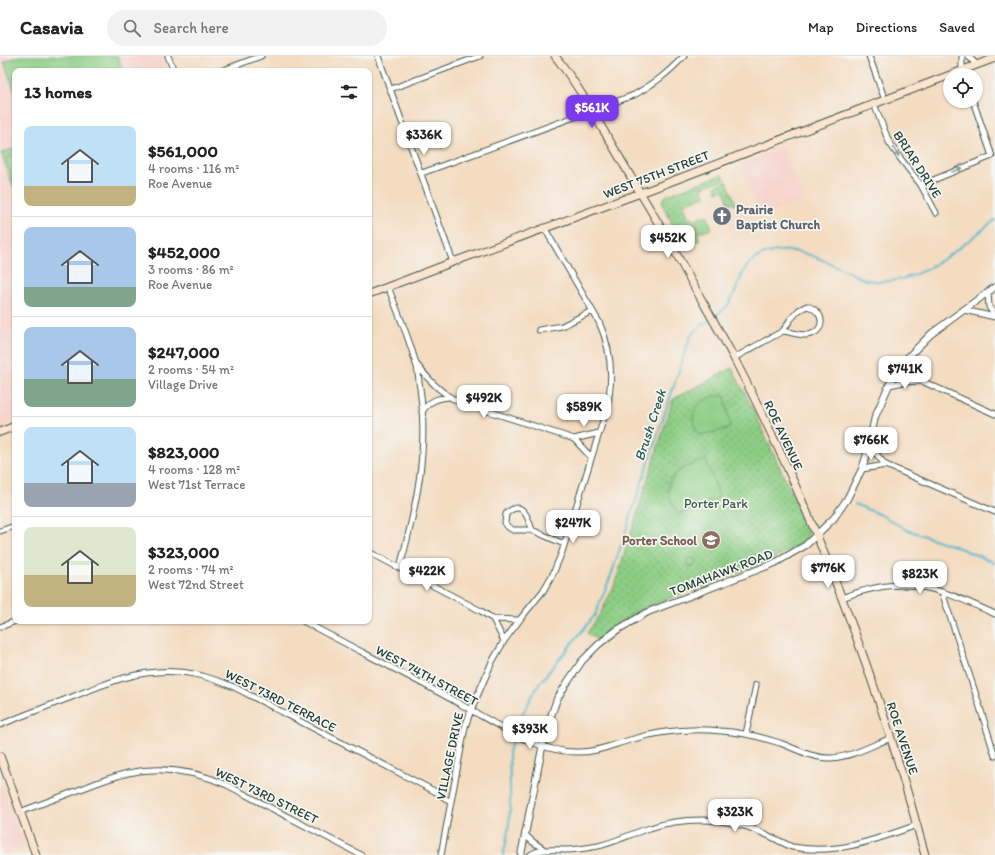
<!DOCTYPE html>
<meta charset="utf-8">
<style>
:root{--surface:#fff;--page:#f2f2f2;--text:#222;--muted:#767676;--line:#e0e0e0;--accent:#7c3aed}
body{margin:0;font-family:Itim,sans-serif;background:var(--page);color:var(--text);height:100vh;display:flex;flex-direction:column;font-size:15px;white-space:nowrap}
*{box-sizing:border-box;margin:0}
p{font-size:13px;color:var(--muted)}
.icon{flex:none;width:22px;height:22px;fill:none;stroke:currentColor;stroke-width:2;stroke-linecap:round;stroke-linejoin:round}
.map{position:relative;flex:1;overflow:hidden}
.details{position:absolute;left:12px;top:12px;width:360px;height:556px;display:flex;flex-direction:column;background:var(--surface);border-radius:8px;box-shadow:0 1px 3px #0004}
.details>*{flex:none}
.fabs{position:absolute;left:943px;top:12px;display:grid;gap:8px}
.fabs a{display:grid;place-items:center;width:40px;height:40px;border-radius:50%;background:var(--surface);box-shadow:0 1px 3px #0004;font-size:20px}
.price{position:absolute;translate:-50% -34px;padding:0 9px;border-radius:8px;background:#fff;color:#222;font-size:13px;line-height:26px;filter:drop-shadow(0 1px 2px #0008)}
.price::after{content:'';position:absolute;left:50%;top:24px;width:12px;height:9px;margin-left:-6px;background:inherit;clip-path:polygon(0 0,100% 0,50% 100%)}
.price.active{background:var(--accent);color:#fff}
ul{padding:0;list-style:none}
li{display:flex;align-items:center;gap:12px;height:100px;padding:0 12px}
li+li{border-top:1px solid var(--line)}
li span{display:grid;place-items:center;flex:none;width:112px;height:80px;border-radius:8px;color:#555}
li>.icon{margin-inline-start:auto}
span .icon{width:48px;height:48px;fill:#fffc;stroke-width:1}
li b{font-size:17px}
h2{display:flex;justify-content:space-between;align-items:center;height:48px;padding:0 12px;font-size:17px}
header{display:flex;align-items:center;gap:24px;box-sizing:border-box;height:56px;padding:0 20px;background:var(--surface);border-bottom:1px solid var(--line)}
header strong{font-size:19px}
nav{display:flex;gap:22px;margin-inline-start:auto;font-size:14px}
.search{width:280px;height:36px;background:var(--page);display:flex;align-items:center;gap:10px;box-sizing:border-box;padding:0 14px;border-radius:22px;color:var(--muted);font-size:15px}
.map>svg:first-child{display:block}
</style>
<header>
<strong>Casavia</strong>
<div class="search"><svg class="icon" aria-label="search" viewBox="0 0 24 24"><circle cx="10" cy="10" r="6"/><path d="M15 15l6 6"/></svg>Search here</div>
<nav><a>Map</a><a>Directions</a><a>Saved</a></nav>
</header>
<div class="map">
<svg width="995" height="799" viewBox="0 0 995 799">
<defs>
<pattern id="grass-dots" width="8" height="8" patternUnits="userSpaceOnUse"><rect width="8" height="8" fill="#8ccd84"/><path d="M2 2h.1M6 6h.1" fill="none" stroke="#72a86d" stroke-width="1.8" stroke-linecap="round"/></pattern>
</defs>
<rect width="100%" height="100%" fill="#f6f6f2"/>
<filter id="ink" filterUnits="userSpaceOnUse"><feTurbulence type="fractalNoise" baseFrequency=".025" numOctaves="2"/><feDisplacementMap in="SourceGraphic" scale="8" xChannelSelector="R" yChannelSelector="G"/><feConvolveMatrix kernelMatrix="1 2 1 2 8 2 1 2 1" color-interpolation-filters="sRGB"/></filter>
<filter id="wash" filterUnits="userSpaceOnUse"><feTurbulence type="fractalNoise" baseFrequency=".012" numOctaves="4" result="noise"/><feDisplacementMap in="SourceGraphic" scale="16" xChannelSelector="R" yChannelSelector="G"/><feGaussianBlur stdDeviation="0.9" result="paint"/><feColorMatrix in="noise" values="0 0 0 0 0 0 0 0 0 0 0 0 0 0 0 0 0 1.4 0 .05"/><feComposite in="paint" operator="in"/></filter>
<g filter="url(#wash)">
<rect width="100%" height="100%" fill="#f4dcc1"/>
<path fill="#f7d0c9" d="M0,0h163l5,15h-153v349l-15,6z
M783,91l12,31h2l8,22 -45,17 -19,-53z
M0,722l25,69 -23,8h-2z"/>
<path fill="url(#grass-dots)" stroke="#56855c" d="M15,92v38l-2,1 -12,-34z
M721,119h2l3,4 -24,8 3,9 -21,8 5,15 3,-1 8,22 -16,6 -21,-40 -1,-6 5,-5z
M727,125l9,23 -3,1 -1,-2 -3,1 -5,-14 -7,2 -2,-6z
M707,159l5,14 -13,4 -4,-14z
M732,312l23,45 52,114 1,10c-9,10 -24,16 -35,22l-129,49 -28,16 -19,16 -10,-7 13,-19 14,-28 59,-187z"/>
<path fill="#8ccd84" stroke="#56855c" d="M18,0h100l4,11 -10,4h-97v22l-11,-31z
M15,98v25l-1,1 -8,-22z
M714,340h11l5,30 -2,3 -29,6c-11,-20 -6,-31 15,-39z
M706,404l13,35 -2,4 -38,15c-23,-32 -5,-45 27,-54z
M686.5 506a4.5 4.5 0 1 1 9 0a4.5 4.5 0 1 1-9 0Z"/>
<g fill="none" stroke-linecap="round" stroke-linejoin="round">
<path stroke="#4eb7cb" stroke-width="2" d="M855,448l26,11 26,15 50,17 38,16
M503,799c10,-34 7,-69 6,-104l11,-33 19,-34 56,-69 17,-42 78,-236c10,-14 26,-19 37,-31 10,-12 11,-29 21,-41 5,-6 13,-10 20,-12 35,-10 68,15 98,27 50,10 92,-32 129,-60"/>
</g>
</g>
<g filter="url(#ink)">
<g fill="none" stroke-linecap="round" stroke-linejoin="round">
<g stroke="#3f5549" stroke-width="7">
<path id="minor" d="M168,0l6,15
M378,0l75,206
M869,0l16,44
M962,0v14l2,5
M968,0l9,9
M221,15l40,-15
M391,33l89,-33
M874,48l15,38 11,16 21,27 15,28
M422,117l212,-78c21,-12 33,-21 50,-39
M921,129l71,-29 -19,-55
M388,231c10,25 21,51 28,77 3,7 2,16 4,24 9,61 -4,120 -20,179
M988,237l1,14 6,9
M964,254l31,7
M539,274l23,-4 30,-15
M734,302l49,-27 7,-11 9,-10 8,-4c20,6 18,28 -1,29 -7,0 -16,-3 -23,-4
M905,304l2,6 8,12 80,36
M417,309c12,15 23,27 40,36l117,38 17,18
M889,329l15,-3 16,-1
M422,356c7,-11 15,-14 27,-15
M574,383l25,-6
M869,389l13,16 4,4 109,47
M862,413l24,-4
M532,474c-4,-13 -10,-32 -26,-16l-1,9 3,4 5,3h19l32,14
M0,475l15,-5
M369,496l112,59 12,8 11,22
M942,536l36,109 17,55
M842,542c65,-25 93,-11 153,16
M493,563l26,1
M303,565c52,28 105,54 157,83 36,19 73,47 115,48 20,1 37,-7 55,-12 30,-9 61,-12 91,-9 20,1 40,6 59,12 17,6 33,16 51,15 21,-1 41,-13 60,-20
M0,571l16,-6
M0,669c24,-10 48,-19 72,-28 34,-14 68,-28 106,-25 20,1 38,8 56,15l206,107 10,8
M746,678l10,-49
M20,756c20,-8 41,-15 61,-23 15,-6 31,-12 47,-16 34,-7 67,-2 99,12l134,70
M525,779l8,7 12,8
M441,799l24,-128 6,-17 21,-48 12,-21 17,-23 22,-27 10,-17 9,-22 44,-141c8,-31 6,-60 -7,-89l-54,-93
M530,799c11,-7 22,-5 35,-5 11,0 22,-2 33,-4 18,-4 34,-13 52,-18 17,-6 35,-8 53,-8 21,0 43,5 62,14 9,4 18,9 27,13 45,8 83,-7 125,-22"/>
</g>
<g stroke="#3f5549" stroke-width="8">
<path id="tertiary" d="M521,799l24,-122 12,-34 10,-16 15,-22 17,-17 18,-14 31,-18 127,-49 31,-18 28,-27 13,-19 15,-30 4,-12 9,-40 14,-32 16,-25 26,-26 64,-47"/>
</g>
<g stroke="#3f5549" stroke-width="9">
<path id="secondary" d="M555,0c24,30 42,64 62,97 20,35 41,69 61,104 18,34 38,67 56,101 82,158 145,325 191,497
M950,19l45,-17
M369,238l84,-32 201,-74 296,-113
M0,376l15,-6
M0,700l36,99"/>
</g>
<use href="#minor" stroke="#fff" stroke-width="5"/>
<use href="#tertiary" stroke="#fff" stroke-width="6"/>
<use href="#secondary" stroke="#fce5d0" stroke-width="7"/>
</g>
<defs><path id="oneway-solid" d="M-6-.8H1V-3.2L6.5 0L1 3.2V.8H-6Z"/></defs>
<g fill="#8f9e9a">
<use href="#oneway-solid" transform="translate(896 96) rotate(56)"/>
<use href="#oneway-solid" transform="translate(957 114) rotate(-22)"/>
</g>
</g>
<defs>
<g id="church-disc" transform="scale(1)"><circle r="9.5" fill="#6b7280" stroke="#f6f6f2"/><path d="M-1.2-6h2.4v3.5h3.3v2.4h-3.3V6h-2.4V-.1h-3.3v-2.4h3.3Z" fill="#fff"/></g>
<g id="school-disc" transform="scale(1)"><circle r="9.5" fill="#8d6e63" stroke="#f6f6f2"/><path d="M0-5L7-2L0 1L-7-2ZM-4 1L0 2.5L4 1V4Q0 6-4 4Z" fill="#fff"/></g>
</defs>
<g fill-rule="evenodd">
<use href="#church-disc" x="722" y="160"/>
<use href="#school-disc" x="711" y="484"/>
</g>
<g text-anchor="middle" stroke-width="3.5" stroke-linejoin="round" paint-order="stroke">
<g font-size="13" fill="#1f3d34" stroke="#f6f6f2">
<text transform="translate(918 108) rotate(57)" y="5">BRIAR DRIVE</text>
<text transform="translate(656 118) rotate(-21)" y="5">WEST 75TH STREET</text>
<text transform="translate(784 379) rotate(65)" y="5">ROE AVENUE</text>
<text transform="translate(721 516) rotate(-21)" y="5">TOMAHAWK ROAD</text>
<text transform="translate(427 619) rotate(28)" y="5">WEST 74TH STREET</text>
<text transform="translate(281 644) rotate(27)" y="5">WEST 73RD TERRACE</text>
<text transform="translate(903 682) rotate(72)" y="5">ROE AVENUE</text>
<text transform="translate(449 700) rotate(-78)" y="5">VILLAGE DRIVE</text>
<text transform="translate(267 739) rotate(26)" y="5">WEST 73RD STREET</text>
</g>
<g font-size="13" font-weight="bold" fill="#5b616d" stroke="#f6f6f2" text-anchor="start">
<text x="736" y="158">Prairie<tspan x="736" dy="15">Baptist Church</tspan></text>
</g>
<g font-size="13" fill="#355a44" stroke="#f6f6f2">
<text x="716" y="452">Porter Park</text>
</g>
<g font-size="13" font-weight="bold" fill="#785e54" stroke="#f6f6f2" text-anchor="end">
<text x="697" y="489">Porter School</text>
</g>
<g font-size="14" font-style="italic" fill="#2b5c5a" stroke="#f6f6f2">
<text transform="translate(650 369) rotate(-72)" y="5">Brush Creek</text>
</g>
</g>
</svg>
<div class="fabs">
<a><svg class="icon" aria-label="locate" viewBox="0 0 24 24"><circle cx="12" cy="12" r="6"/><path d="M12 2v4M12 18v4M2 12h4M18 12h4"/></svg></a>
</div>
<b class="price active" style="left:592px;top:73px">$561K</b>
<b class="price" style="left:424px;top:100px">$336K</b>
<b class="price" style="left:668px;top:203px">$452K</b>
<b class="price" style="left:905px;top:334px">$741K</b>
<b class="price" style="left:484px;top:363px">$492K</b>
<b class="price" style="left:584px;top:372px">$589K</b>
<b class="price" style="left:871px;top:405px">$766K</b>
<b class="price" style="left:573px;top:488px">$247K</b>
<b class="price" style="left:828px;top:533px">$776K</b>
<b class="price" style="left:427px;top:536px">$422K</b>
<b class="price" style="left:920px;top:539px">$823K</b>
<b class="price" style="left:530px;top:694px">$393K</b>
<b class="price" style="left:735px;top:777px">$323K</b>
<section class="details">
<h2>13 homes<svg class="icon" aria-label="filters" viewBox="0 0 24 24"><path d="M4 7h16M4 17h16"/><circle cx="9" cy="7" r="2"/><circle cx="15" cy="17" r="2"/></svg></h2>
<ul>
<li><span style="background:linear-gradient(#bfe0f5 75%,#c2b280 0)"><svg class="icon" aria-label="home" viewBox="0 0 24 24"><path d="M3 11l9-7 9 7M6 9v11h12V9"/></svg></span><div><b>$561,000</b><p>4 rooms · 116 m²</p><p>Roe Avenue</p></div></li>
<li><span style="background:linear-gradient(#a9c7e8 75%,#7fa58c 0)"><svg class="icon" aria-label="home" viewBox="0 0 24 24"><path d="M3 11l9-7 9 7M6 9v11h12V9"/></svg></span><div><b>$452,000</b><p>3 rooms · 86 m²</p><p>Roe Avenue</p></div></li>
<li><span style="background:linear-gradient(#a9c7e8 65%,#7fa58c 0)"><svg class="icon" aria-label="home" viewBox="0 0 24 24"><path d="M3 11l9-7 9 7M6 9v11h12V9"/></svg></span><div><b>$247,000</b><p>2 rooms · 54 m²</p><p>Village Drive</p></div></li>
<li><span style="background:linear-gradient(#bfe0f5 70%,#9aa5b1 0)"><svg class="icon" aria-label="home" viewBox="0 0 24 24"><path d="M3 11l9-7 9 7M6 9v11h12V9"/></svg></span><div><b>$823,000</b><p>4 rooms · 128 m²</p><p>West 71st Terrace</p></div></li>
<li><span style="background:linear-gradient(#dfe7d0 60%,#c2b280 0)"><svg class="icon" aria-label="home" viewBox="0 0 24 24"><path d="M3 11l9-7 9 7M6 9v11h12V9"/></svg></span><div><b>$323,000</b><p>2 rooms · 74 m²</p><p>West 72nd Street</p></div></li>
</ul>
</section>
</div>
